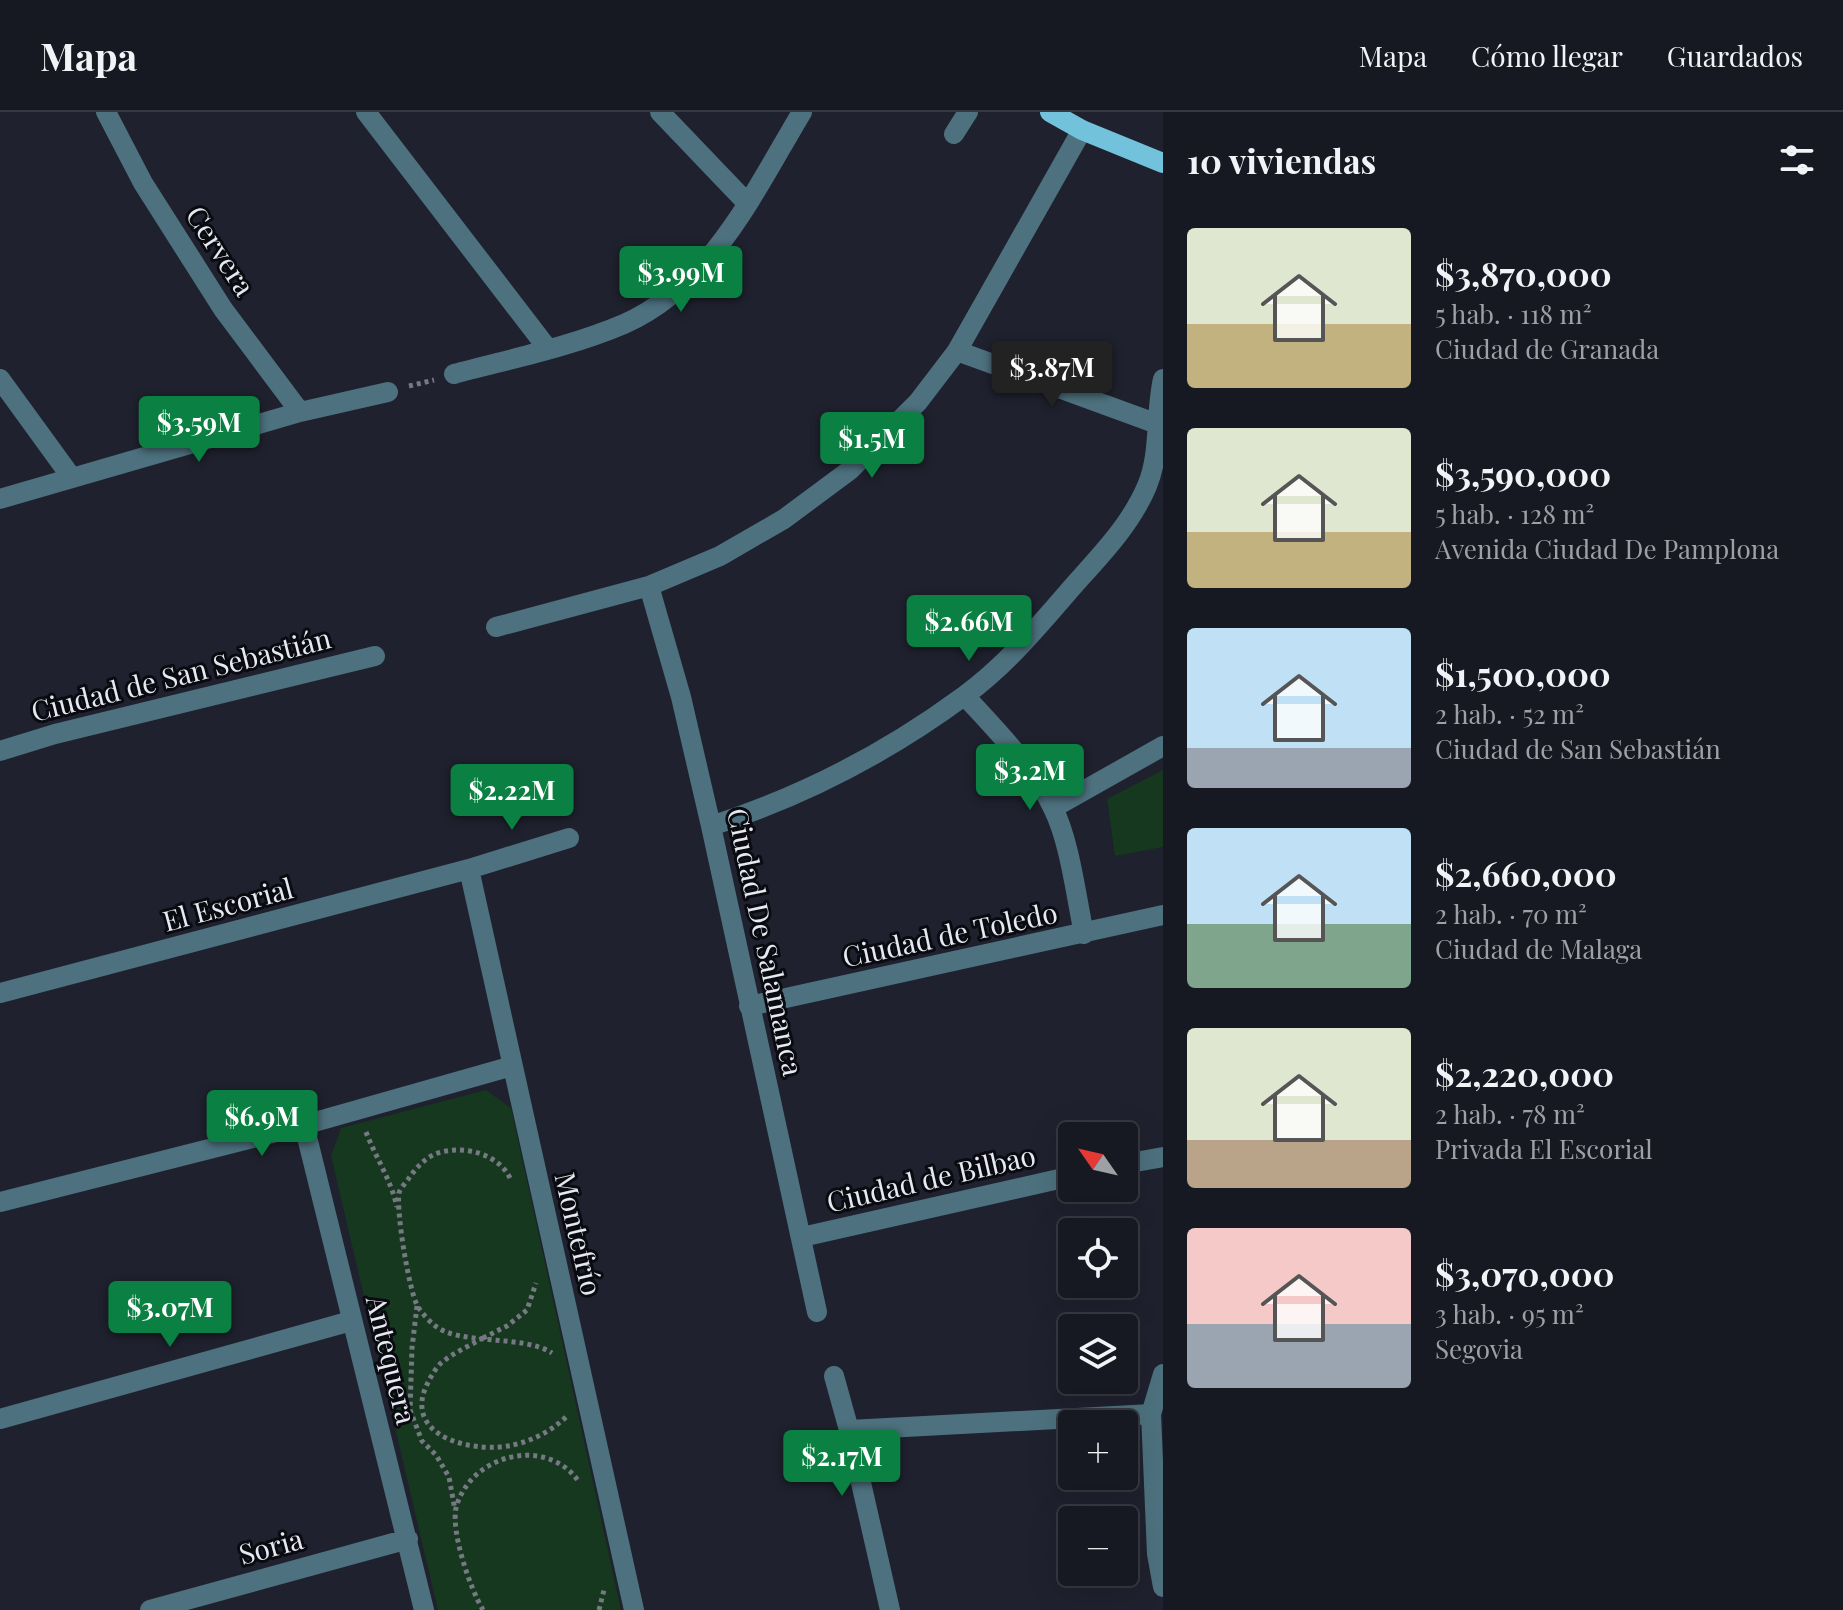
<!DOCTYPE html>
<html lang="es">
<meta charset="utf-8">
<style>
:root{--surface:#171922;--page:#24262f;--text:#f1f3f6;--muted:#9ea0a5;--line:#363840;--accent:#0b8043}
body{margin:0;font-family:"Playfair Display",serif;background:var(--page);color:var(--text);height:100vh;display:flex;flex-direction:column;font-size:30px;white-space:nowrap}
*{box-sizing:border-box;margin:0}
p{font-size:26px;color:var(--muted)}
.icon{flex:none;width:44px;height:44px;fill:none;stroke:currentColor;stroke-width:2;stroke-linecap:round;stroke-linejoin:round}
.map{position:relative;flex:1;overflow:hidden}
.drawer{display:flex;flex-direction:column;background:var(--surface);width:680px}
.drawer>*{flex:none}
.needle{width:52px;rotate:304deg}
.fabs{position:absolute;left:1058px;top:1010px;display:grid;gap:16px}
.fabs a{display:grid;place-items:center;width:80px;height:80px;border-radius:8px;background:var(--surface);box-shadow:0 8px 32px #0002,0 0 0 2px var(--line);font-size:40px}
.price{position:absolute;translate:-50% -68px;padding:0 18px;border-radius:8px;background:var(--accent);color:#fff;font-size:26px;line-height:52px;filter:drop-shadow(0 2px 4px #0008)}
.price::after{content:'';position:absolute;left:50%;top:48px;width:24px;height:18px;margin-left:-12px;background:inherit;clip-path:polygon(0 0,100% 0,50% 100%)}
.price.on{background:#222;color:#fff}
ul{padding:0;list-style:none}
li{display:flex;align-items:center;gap:24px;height:200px;padding:0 24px}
li span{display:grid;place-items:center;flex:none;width:224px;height:160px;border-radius:8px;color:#555}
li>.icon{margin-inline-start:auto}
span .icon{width:96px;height:96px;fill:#fffc;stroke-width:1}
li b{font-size:34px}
h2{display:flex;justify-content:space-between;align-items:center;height:96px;padding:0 24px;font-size:34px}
header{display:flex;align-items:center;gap:48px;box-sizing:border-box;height:112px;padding:0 40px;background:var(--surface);border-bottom:2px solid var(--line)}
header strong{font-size:38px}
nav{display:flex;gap:44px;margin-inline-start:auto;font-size:28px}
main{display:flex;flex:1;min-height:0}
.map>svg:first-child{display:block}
</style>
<header>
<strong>Mapa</strong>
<nav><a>Mapa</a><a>Cómo llegar</a><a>Guardados</a></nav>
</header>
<main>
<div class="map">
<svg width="1163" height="1498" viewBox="0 0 1163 1498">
<rect width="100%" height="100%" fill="#1f212e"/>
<path fill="#15381e" d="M1163,658v77l-48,9 -8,-57z
M486,978l25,18 110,502h-183l-107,-454 10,-28z"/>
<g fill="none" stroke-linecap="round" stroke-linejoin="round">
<path stroke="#767883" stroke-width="5" stroke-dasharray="4 4" stroke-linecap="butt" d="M409,274l25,-6
M366,1020c10,26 25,48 31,75
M510,1066c-12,-25 -49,-34 -75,-24 -11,5 -19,14 -26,24 -3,5 -9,10 -10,15 -3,18 10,99 19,114 4,6 11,14 16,18 25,21 88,9 118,28
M417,1194l-5,42 -2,62 12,31 14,14 13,22 6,33
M483,1226c-14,8 -30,15 -42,25 -8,8 -15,22 -18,32 -11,46 57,58 90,50 21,-5 38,-14 53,-28
M483,1226l24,-12 20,-16 9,-27
M483,1498c-13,-22 -32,-77 -27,-102 14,-54 91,-73 123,-26
M599,1498l5,-20"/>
<path stroke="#4d717e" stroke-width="20" d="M106,0l37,71 80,126 77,103
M366,0l182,237
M660,0l87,91
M954,22l14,-22
M957,239l206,75
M454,262c56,-15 116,-27 170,-50 88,-39 131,-134 178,-212
M0,267l72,99
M0,387l300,-87 88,-20
M649,474l32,111 30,129 106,486
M496,515l153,-41 71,-30 64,-37 66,-49 68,-68 39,-51 125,-221
M965,584c29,32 70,73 88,112 17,34 23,88 31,126
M0,639l55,-17 320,-78
M1053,696l110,-62
M711,714c90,-29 177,-74 253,-130 43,-31 77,-73 111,-112 27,-30 56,-60 72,-98 14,-33 8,-72 16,-107
M469,757l165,741
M0,881l469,-124 100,-31
M749,894l414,-91
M304,1013l120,485
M1124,1052l39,-7
M0,1090l304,-77 208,-59
M802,1125l270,-61
M1163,1262l-12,40 6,140 6,33
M834,1264l15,54 41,180
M0,1307l351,-98
M849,1318l302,-16
M150,1498l258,-71"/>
<path stroke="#73c2dc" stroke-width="20" d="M1050,0l32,18 81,33"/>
</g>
<g text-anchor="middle" stroke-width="6" stroke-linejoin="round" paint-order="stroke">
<g font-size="28" fill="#e7e9f2" stroke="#0a0b11">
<text transform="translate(220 139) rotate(57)" y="10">Cervera</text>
<text transform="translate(181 563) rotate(-14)" y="10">Ciudad de San Sebastián</text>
<text transform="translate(228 793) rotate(-15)" y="10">El Escorial</text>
<text transform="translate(950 823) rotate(-12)" y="10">Ciudad de Toledo</text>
<text transform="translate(765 830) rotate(78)" y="10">Ciudad De Salamanca</text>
<text transform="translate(931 1067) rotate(-13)" y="10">Ciudad de Bilbao</text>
<text transform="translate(578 1122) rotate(77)" y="10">Montefrío</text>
<text transform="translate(391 1248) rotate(76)" y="10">Antequera</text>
<text transform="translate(271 1435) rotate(-15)" y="10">Soria</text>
</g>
</g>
</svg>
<div class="fabs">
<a><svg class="needle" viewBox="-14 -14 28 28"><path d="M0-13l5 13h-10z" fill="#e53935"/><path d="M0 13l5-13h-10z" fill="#9ea0a5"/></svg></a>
<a><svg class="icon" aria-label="locate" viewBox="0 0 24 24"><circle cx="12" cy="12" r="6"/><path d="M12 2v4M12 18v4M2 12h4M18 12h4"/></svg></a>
<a><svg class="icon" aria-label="layers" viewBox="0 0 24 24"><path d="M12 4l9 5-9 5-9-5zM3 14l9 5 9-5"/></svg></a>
<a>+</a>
<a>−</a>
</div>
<b class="price" style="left:681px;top:202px">$3.99M</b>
<b class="price on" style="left:1052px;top:297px">$3.87M</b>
<b class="price" style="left:199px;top:352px">$3.59M</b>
<b class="price" style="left:872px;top:368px">$1.5M</b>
<b class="price" style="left:969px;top:551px">$2.66M</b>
<b class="price" style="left:1030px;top:700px">$3.2M</b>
<b class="price" style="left:512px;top:720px">$2.22M</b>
<b class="price" style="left:262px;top:1046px">$6.9M</b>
<b class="price" style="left:170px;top:1237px">$3.07M</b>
<b class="price" style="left:842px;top:1386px">$2.17M</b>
</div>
<section class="drawer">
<h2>10 viviendas<svg class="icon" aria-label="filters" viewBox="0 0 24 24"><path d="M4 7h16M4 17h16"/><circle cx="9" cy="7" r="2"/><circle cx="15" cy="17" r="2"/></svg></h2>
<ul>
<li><span style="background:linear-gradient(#dfe7d0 60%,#c2b280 0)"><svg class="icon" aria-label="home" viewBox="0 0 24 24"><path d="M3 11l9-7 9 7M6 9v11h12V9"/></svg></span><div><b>$3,870,000</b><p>5 hab. · 118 m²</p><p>Ciudad de Granada</p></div></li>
<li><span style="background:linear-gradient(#dfe7d0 65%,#c2b280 0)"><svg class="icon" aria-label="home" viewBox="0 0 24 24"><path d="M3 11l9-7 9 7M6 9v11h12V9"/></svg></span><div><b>$3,590,000</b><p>5 hab. · 128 m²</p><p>Avenida Ciudad De Pamplona</p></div></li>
<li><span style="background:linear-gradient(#bfe0f5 75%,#9aa5b1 0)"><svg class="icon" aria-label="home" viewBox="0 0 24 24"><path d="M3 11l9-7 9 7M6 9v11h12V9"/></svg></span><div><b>$1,500,000</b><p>2 hab. · 52 m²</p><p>Ciudad de San Sebastián</p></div></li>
<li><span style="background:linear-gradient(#bfe0f5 60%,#7fa58c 0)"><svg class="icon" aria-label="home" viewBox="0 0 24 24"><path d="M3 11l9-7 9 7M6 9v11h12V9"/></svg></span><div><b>$2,660,000</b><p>2 hab. · 70 m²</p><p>Ciudad de Malaga</p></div></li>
<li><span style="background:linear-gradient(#dfe7d0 70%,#b9a48a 0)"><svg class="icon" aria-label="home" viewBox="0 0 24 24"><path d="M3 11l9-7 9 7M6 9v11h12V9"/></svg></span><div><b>$2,220,000</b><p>2 hab. · 78 m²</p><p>Privada El Escorial</p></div></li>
<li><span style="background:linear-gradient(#f6c9c9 60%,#9aa5b1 0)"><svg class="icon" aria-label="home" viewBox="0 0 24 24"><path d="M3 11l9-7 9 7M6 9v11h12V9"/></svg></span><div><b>$3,070,000</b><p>3 hab. · 95 m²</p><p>Segovia</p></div></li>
</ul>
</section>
</main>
